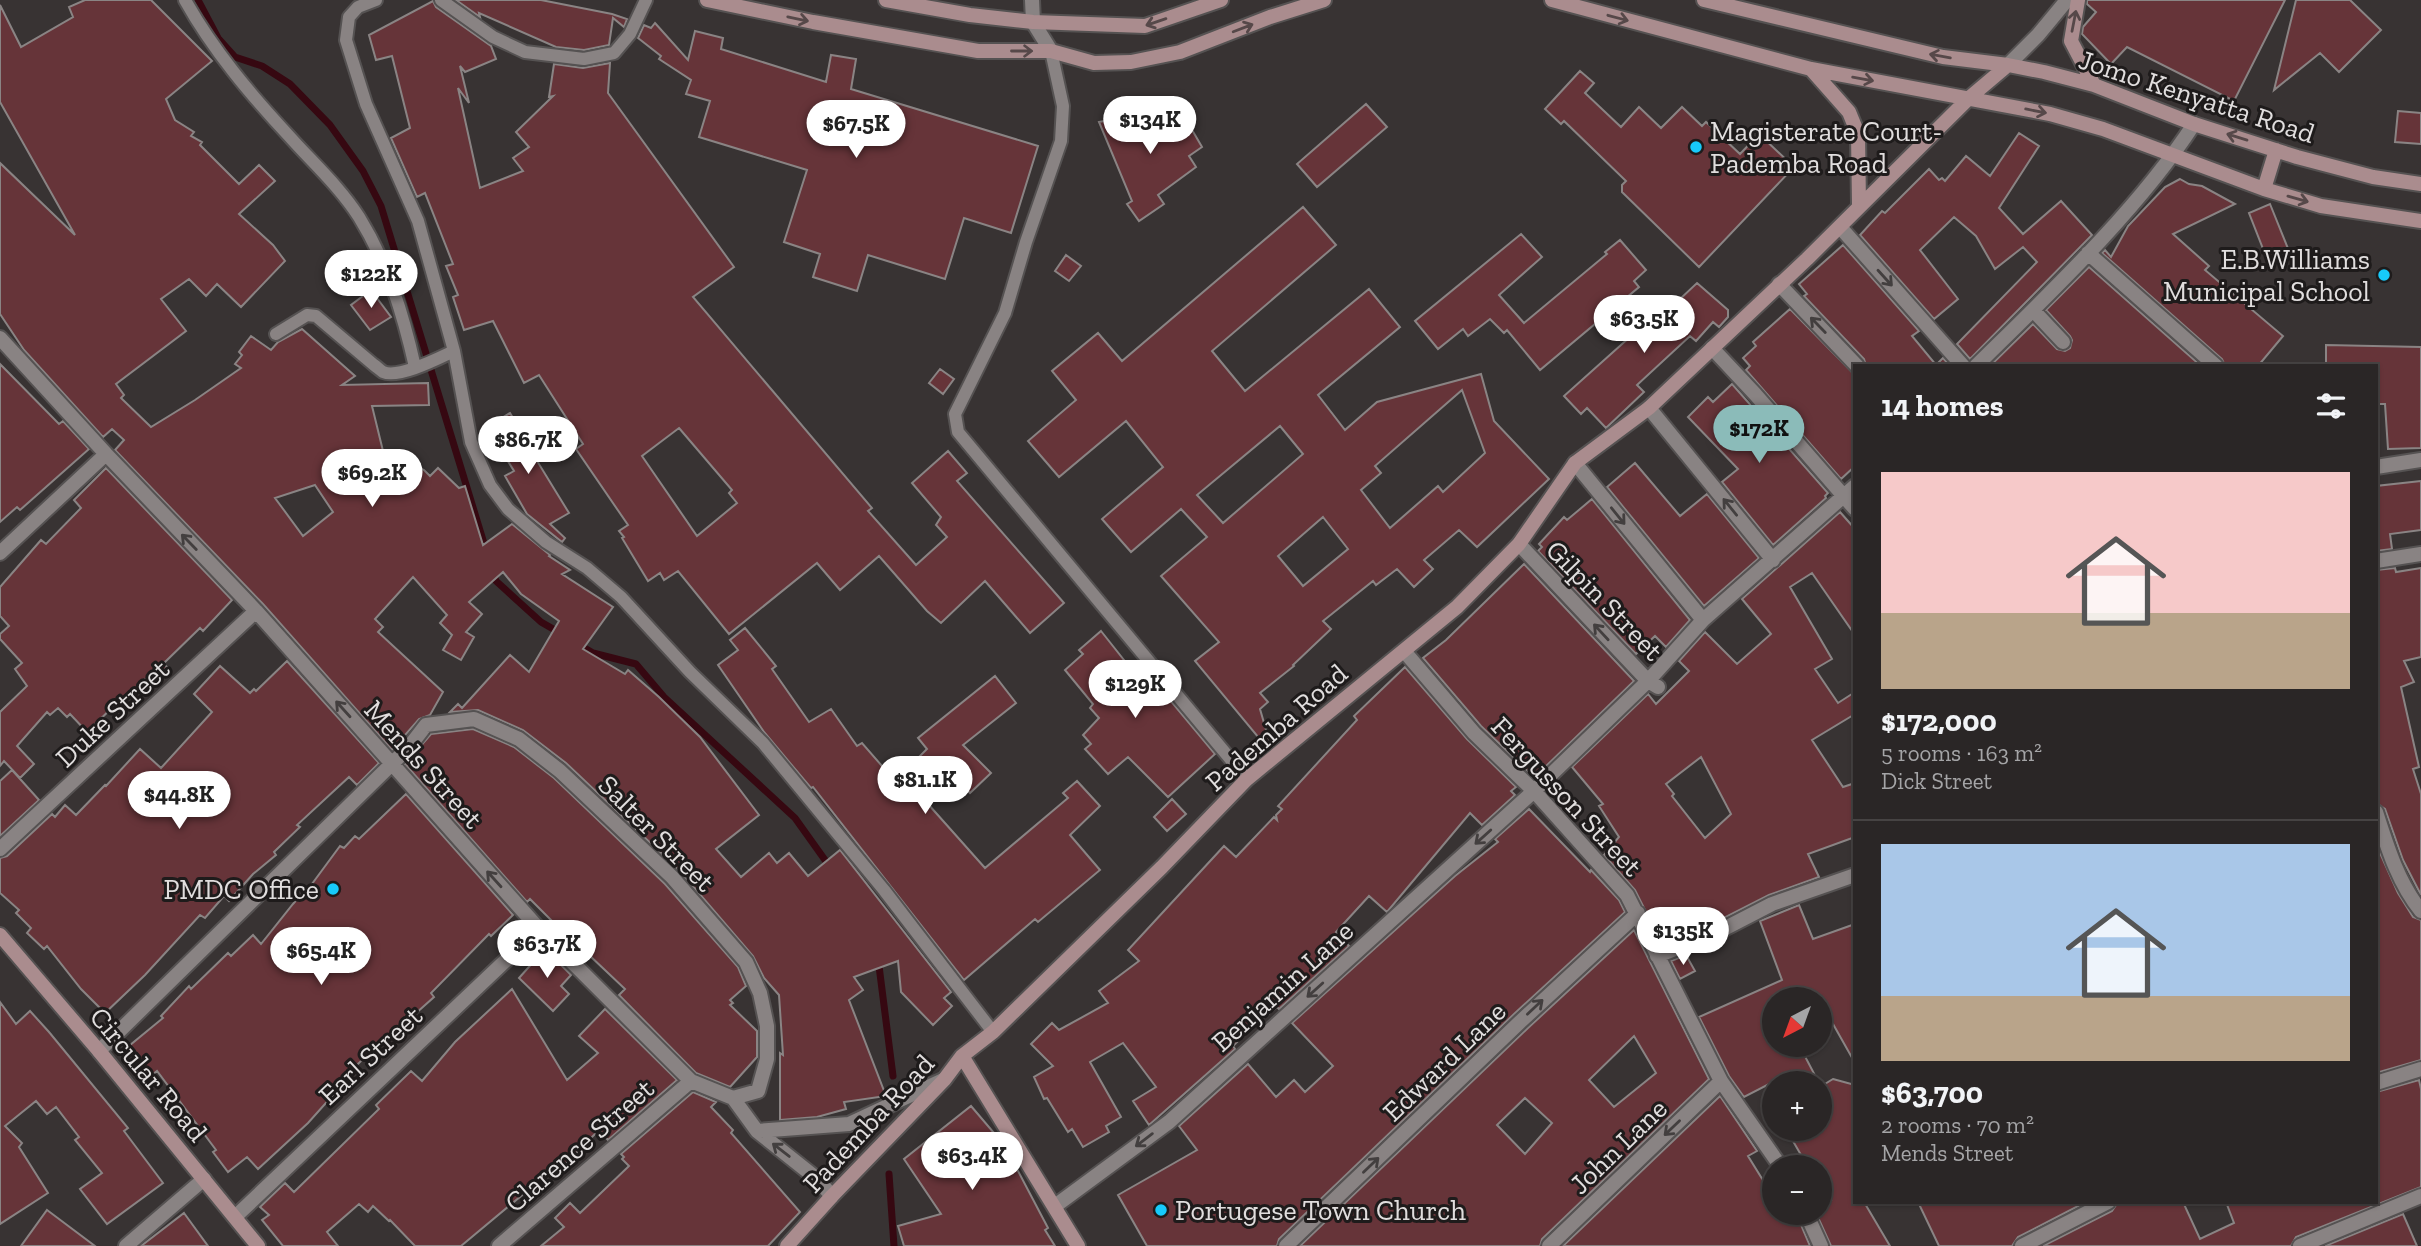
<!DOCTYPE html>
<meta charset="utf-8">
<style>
:root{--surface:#2a2626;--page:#322e2e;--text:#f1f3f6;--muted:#a5a5a7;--line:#464343;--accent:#8bbbb9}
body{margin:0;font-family:"Zilla Slab",serif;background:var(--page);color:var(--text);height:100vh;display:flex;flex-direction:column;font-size:26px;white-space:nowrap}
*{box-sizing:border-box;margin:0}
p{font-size:23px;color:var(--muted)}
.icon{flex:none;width:38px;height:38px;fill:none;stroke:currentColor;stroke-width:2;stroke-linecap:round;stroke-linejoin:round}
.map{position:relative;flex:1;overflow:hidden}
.panel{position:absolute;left:1853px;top:364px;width:525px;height:840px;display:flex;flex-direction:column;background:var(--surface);border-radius:0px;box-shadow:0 2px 5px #0004,0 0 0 2px var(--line)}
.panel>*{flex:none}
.needle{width:46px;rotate:221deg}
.fabs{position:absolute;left:1762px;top:987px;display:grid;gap:14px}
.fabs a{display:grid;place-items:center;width:70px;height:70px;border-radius:50%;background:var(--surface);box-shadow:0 2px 5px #0004,0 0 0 2px var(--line);font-size:35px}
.price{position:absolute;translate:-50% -60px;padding:0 16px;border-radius:24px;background:#fff;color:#222;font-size:23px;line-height:46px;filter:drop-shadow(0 2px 4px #0008)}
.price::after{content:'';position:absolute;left:50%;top:42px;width:21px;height:16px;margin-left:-10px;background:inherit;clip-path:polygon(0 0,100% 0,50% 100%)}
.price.active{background:var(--accent);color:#111}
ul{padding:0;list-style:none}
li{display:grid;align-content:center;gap:14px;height:371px;padding:0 28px}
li+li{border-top:2px solid var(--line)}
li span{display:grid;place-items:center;height:217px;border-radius:0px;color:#555}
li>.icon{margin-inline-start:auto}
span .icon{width:126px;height:126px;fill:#fffc;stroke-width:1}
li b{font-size:30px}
h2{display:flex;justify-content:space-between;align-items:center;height:84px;padding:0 28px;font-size:30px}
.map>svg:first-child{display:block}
</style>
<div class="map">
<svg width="2421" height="1246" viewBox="0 0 2421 1246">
<rect width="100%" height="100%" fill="#383333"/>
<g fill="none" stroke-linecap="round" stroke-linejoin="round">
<path stroke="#360811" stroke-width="7" d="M198,0l20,38 17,19 27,9 28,18 40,41 33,46 18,35 105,344
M493,572l3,9 45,41 19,11
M576,643l17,10 43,11 28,33 131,121 35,49
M878,958l15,118
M889,1174l5,72"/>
</g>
<path fill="#663439" stroke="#8a8484" stroke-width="2" fill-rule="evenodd" d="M85,0h66l61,61 -46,38 9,21 19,12 -3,4 11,6 -2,3 39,39 20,-19 16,16 -36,33 34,31 12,16 -44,46 -24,-23 -11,12 -17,-17 -28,20 25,32 -70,53 8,11 -3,3 30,29 44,-27 46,-32 -6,-4 7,-9 -3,-3 12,-16 20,14 7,-8 24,-13 53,47 -13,9 86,-2 1,22 -57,1 11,45 41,19 6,6 8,-8 21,20 6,-2 18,59 29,-21 38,31 -1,1 21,14 -8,4 51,33 -30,42 42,25 3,-4 31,27 41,40 59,78 -43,34 25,28 28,-24 8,10 12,-10 19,23 32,-26 111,142 -7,6 8,8 -19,19 -32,-33 -3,-31 -44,16 9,13 -14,10 37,96 -42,6 2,7 -29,8 -37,3v-67l3,2 -4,-60 -15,-17 -11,-22 -74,-86 -113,-107 -43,-33 -45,-20 -28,2 8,-8 4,4 48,-53 19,17 30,-51 -38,-27 -18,-22 -34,30 13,12 -16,18 8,5 -13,23 -18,-10 9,-15 -12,-12 7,-8 -34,-38 -38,42 8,8 -5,5 65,60 -13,23 -11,4 -27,31 -129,-146 -148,-154 9,-10 -12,-11 -9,8 -79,-87 -24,-36v-151l75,72 -75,-133v-97l21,42 52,-30 -4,-10zM315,485l18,27 -30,24 -28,-38z
M456,0h85l71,14 15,5 -3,8 -11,-9 -4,27 -25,5 -28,-3 -77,-34 1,4z
M2087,0h198l-51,101 -107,-54 -16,17 -29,-30 1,-7 13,-15 -9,-8z
M2296,0h54l31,30 -42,42 -19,-19 -46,37z
M433,1l3,6 55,39 5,13 -31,13 -5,-6 9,37 -11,-15 22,100 43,-17 -10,-13 16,-11 -13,-15 37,-36 -4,1 5,-33 29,4 27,-5 -2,30 126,174 -41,30 179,211 -4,3 48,54 31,-28 -11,-12 5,-8 -29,-34 36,-32 19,22 -10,8 107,122 -34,30 -45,-52 -44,42 -14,-12 -48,-55 -39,34 -23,-27 -88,71 -51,-63 -14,9 -4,-7 -12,8 -26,-43 2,-1 -5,-6 9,-6 -52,-76 7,-5 -44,-69 -15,8 -31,-62 -29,9 -11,-33 5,-2 -12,-29 7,-2 -28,-71 -8,4 -26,-59 19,-10 -18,-72 -16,4 -7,-25zM679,428l53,62 -3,3 8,10 -40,33 -55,-80z
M655,23l33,37 7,-29 28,7 -2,11 105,33 5,-27 25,4 -5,30 187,57 -27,87 -47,-15 -19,61 -77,-24 -11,36 -44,-14 7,-23 -36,-12 23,-72 -108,-33 11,-36 -24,-7 5,-14 -32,-21 2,-3 -23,-18 6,-13 7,3z
M1580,71l14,12 -9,10 36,34 18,-20 22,21 21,-21 20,19 4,-4 34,32 19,-20 35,33 -95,100 -77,-75v-7l4,-4 -62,-60 -3,3 -16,-15z
M1366,104l21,23 -70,60 -20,-23z
M1147,107l4,8 5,-2 7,15 21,-12 18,31 -13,9 7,11 -38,28 6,9 -25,17 -12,-17 5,-3 -33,-79 25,-5z
M2398,111l23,2v31l-26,-2z
M2019,133l20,13 -40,62 24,26 38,-33 31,34 -122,124 -13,-15 80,-82 -14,-15 -28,22 -19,-33 -22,-19 -34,33 38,49 -24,20 -74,-84 22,-24 3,2 44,-44 10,11 3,-2 3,3 21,-25 24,20z
M2180,179l9,5 13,2 33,18 -62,30 36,32 -4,4 78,66 -25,30h-33l-3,-7 -120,-106 3,-3 6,7 17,-31 37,-39z
M2270,204l19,47 -22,8 -18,-46z
M1303,207l33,38 -124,106 33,40 124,-102 31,38 -82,68 27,35 32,-28 104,-28 13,47 55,58 -72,68 -18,-17 -35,30 9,9 -19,18 -17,-18 -21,16 -3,-4 -50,40 8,8 -38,36 1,1 -34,27 8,9 -8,7 11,38 -3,2 -73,-88 24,-19 -58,-66 46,-39 -26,-28 -50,43 -29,-33 61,-52 -37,-46 -67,56 -31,-36 48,-41 -24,-29 46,-38 24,28zM1462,390l23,63 -42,39 -5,-6 -48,42 -29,-38 20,-17 -6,-7zM1280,426l23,28 -80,69 -26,-28zM1323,517l25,32 -45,37 -25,-30z
M1521,234l21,23 -43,38 25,28 83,-69 -2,-2 15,-12 26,30 -12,11 5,6 -99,83 -33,-40 -3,3 -14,-14 -22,17 -5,-7 -25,20 -23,-28z
M1843,245l76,86 -7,5 24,29 7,-7 7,8h-84l-2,-7 -60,-63 3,-2 -8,-10z
M1066,255l15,11 -12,15 -14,-10z
M2089,267l112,99h-211l43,-42 24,25 8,2 5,-3 2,-8 -2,-4 -24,-26z
M1697,283l31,27v7l-9,10 -6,-5 -17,19 -6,-5 -53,49 7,7 -38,36 -19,-20 -6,6 -17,-18 95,-85 4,4z
M371,290l20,27 -21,13 -19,-25z
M1790,309l65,66v91l-14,13 -95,-109 4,-4 -7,-8 13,-12 -3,-4z
M2326,345l95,2v101l-33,1 -3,-45h-9v-38h-50z
M0,364l59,60 4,-3 26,28 -69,61 -3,-3 -17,15z
M940,369l14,10 -11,15 -14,-11z
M1732,384l96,109 -3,3 1,2 -53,47 -51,-63 16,-13 -50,-52 20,-20 5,5z
M510,413l26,42 -2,1 35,57 -19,11 15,14 -3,4 -35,-28 -22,-38 9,-5 -27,-44z
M1635,463l45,53 27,-22 52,64 -55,48 -97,-119z
M106,468l126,132 -29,31 -3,-3 -37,36 4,3 -15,17 -7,-5 -24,26 -3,-3 -31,30 -17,-18 -3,3 -9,-9 -8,7 -3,-3 -30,34 17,18 -14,14 -16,-17 -4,5v-54l27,-26 -12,-17 7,-6 -22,-24v-5l9,-8 -9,-10v-29l41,-47 5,4 35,-36 -7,-8z
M2421,481v49l-31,4 2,15 -16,2v-65z
M1592,499l98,121 -24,27 -11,-11 -19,18 -98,-103 4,-4 -3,-3 25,-27 3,3z
M1840,512l15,17v106l-43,-62 -22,14 42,72 -17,10 23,34 17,-11v22l-43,26 31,47 12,-4v54l-47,17 11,23 -50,18 -59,30 -48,19 -27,-54 -31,-35 15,-18 -20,-31 4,-2 -31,-37 76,-73 8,10 33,-33 -10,-10 26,-29 32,32 34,-30 -29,-35zM1701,757l30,57 -26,24 -33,-42 2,-2 -8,-10z
M1524,564l110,117 -92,89 -9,6 -52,-50 -58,-68 23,-18z
M2395,568l1,4 25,-4v89l-17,4 10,21 -13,5 18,80 -6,2 8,25v101l-18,-35 -18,-51 -9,-6v-233z
M745,628l31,38 -4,3 37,53 22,-13 26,37 5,-3 33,38 32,-32 -9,-11 77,-62 21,27 -53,42 28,28 -21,20 -30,-30 -28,23 73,82 83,-70 -5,-5 14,-12 23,25 -30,29 30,35 -62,52 -3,-3 -71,61 -151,-193 -2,1 -47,-56 -46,-67 20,-15 -8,-10z
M1101,631l46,58 8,-7 60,72 -47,43 -40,-40 -20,17 -23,-25 6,-5 -8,-9 16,-17 -9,-10 3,-4 -28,-34 18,-16 -4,-4z
M287,661l92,102 -22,22 -8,-8 -52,48 3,2 -26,25 2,3 -23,19 -24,27 -5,-5 -19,22 -5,-3 -55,60 -40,38 -24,-24 -34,-43 -3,3 -17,-16 4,-5 -15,-15 3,-3 -19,-17v-35l7,-2 45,-42 3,3 10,-12 11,10 29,-30 1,1 34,-37 21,19 51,-56 -18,-18 26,-28 30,27 4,-4 2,2z
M1405,667l62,72 49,48 -5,4 4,4 -33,30 -12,-12 -83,99 -18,-16 -33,36 13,14 -70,63 -2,-2 -42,34 2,1 -4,4 2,3 -86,76 -16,-24 23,-14 -33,-44 -33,19 31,55 -15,9 3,6 -26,15 -11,-18 -4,3 -21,-34 -3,1 -10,-22 19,-11 -22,-22 21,-21 7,7 49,-27 -9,-12 40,-30 -11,-11 96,-104 12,11 38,-40 3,3 -1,-5 6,-6 -4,-3 79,-86 -3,-4z
M473,729l41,18 40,31 111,106 73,83 8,19 -16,14 3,3 -3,2 27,26v26l-27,30 -34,-14 -77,-78 6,-6 -36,-34 -5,5 -26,-25 4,-4 -32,-32 -3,3 -122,-138 26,-30z
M12,770l27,30 -39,36v-55z
M406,794l107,121 -22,21 -2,-2 -58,59 3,4 -19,17 3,3 -15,16 -3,-4 -40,33 -20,19 2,4 -34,38 -50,46 -11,-12 -19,15 -15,-20 3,-2 -59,-79 -5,4 -23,-29 34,-28 -2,-2 28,-30 2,3 37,-36 3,3 22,-21 8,9 32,-40 11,-13 2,1 34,-46 4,2 11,-12 4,3z
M1172,799l14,15 -19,17 -13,-14z
M1529,809l61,63 1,-2 28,30 6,12 -111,102 -235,225 -2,7h-130l-29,-51 79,-45 -18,-24 69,-62 28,33 18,-17 11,12 28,-26 -41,-43 163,-147 43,-34 -3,-3z
M2376,844l22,49 15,24 8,3v140l-45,13z
M1799,905l14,34 42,-15v139l-22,-39 -13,4v-29h-46v46h25l20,38h-48l-27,14 -15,-21 -30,-59 83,-37 -22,-59z
M1634,930l75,149 -167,160 -2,7h-240l228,-218zM1634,1036l22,37 -42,34 -25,-27zM1525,1098l27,25 -27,31 -28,-29z
M545,949l26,26 -10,11 8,8 -16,17 -34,-33z
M1686,955l9,16 -15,8 -9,-18z
M512,989l55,91 31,-27 -19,-17 26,-27 72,71 -69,60 -9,-10 -39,39 -3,-3 -96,80h-46l-25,-26 -1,1 -16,-15 -5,6 -9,-8 -32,28 11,14h-55l-21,-26 7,-5 -9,-8 25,-24 9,9 85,-83 -3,-4 35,-34 11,10 33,-39z
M0,1002l16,22 14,-13 19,21 79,96 -4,3 39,52 -56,41 -27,-35 22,-16 -27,-33 4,-3 -23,-30 -9,7 -11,-13 -31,25 17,17 -3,4 29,46 -48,31z
M1833,1079l22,6v117h9l26,44h-59l-15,-33h4v-7l11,-6 -11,-21v-12h-12l-22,-38h34v-42z
M2419,1080l2,9v98l-125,50 -5,9h-248l69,-35 6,-9h65l17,37 34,-16 -8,-21h150v-110z
M693,1092l23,10 -5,5 22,23 -2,3 69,79 -32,34h-227l23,-19 -9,-9 15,-15 10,10 49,-47 -7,-7 2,-2 -3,-3z
M1720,1096l37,55 -9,5 26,42v15h22l14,33h-247z
M971,1106l23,27 -4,4 23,34 4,-2 31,59 -3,2 10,16h-151l-6,-20 43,-12 -37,-55z
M1918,1202h168l-68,35 -6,9h-73z
M47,1210l48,36h-74z
M184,1213l24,33h-67z
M2403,1214l14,32h-92z"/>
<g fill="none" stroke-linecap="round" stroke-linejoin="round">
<g stroke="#555252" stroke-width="16">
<path id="lane" d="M185,0c28,50 65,94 104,136 24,27 50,50 70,81 29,47 44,97 56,150
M376,0l-18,7 -9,10 -3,23 20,64 52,117 36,130 17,91 19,43 18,24 38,33 41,26 34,29 69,75 73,71 121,147 109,142
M441,0l52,37 32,15 59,7 30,-6 16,-19 16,-34
M1051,51l12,55 -2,35 -35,101 -21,71 -50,101 3,18 289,347
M276,334l31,-19 9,1 58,49c3,2 6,5 9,7 16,7 56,-14 71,-21"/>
</g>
<g stroke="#555252" stroke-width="18">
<path id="street" d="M1032,0l1,22 18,29
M2008,65l30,-30 29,-35
M1840,227l123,139
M2088,253l128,113
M1779,284l78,82
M2033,310l30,32
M0,338l106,116 150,157 283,318 152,152 42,17 24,33 59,47 16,18
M1712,348l43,46 100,115
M1976,366c75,-74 161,-155 218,-242
M1649,408l124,152
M1575,463l128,157
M2376,467l45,-7
M1519,544l129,137 10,6
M0,553l106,-99
M2376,561l45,-7
M1404,651l70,82 60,58 93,104 94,186 60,86
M2376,812c11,34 22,71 45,99
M0,849l256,-238
M1657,956l57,-22 58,-30 83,-29
M99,1051l310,-304 17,-22 48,-6 45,20 41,32 112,106 74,85 14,31 7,33v33l-9,32 -25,7
M2376,1083l45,-14
M757,1131l92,-7 94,-44
M1055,1206l114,-84 365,-331 114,-110 55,-61 152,-134
M1806,1213l15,33
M236,1216l303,-287
M126,1246l78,-67
M499,1246l192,-165
M1286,1246l235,-225 117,-108
M1549,1246l172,-165
M2022,1246l86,-44
M2300,1246l121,-50"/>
</g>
<g stroke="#555252" stroke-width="18">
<path id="secondary" d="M707,0l106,22 165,29h73l43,12 37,-1 49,-10 90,-35 54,-17
M886,0l84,15 63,7 112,4 76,-26
M1552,0l259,69 239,45 53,15 161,60 57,17 100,15
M1704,0l239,57 65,8 36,7 50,13 100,39 103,33 76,20 48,7
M2078,0l-7,41 23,44
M1811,69l38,43 9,22 1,71
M2264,189l12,-39
M0,935l99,116 159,195
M962,1056l116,190
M787,1246l45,-50 112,-116 18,-24 31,-24 169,-165 85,-88 210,-172 62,-63 56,-81 74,-55 158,-149 162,-161 39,-33"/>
</g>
<use href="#lane" stroke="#898383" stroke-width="12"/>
<use href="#street" stroke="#898383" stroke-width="14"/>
<use href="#secondary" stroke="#aa8c8e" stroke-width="14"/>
</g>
<defs><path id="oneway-shaft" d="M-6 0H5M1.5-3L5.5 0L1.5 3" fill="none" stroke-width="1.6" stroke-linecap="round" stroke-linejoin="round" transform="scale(1.75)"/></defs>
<g stroke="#564849">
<use href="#oneway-shaft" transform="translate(1618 18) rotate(15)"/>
<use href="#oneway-shaft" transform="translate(798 19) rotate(12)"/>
<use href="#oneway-shaft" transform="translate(2074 21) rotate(-79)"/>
<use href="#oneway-shaft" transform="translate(1156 22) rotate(161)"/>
<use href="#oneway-shaft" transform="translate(1243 28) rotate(-21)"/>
<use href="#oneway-shaft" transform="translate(1022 51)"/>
<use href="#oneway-shaft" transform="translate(1940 56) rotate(-170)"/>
<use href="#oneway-shaft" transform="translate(1863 79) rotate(10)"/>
<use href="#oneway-shaft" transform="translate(2036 111) rotate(11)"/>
<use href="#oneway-shaft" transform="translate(2237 137) rotate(-163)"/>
<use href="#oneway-shaft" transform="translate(2298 199) rotate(16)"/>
</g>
<g stroke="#433f3f">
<use href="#oneway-shaft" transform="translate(1885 278) rotate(48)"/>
<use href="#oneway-shaft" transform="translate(1818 325) rotate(-134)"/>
<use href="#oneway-shaft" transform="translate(1730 507) rotate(-129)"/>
<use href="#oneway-shaft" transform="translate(1618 516) rotate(51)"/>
<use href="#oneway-shaft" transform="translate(189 542) rotate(-134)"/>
<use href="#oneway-shaft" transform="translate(1601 632) rotate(-133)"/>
<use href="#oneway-shaft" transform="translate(343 709) rotate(-132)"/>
<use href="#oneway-shaft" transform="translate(1483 837) rotate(138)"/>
<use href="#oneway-shaft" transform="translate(494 879) rotate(-132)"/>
<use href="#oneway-shaft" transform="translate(1315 990) rotate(138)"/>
<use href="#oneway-shaft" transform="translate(1535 1007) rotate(-43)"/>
<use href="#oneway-shaft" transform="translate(1672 1128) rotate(136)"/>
<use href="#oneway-shaft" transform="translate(1144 1140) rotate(143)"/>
<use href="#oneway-shaft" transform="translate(781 1150) rotate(-142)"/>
<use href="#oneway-shaft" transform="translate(1371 1165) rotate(-44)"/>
</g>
<g fill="#17cafb" stroke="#1e1b1b" stroke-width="2.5">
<circle cx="1696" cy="147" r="7"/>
<circle cx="2384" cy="275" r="7"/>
<circle cx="333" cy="889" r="7"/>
<circle cx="1161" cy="1210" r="7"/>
</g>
<g text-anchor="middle" stroke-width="6" stroke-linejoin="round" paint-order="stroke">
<g font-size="28" fill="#e1dede" stroke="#1e1b1b">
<text transform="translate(2197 96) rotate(18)" y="10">Jomo Kenyatta Road</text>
<text transform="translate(1605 600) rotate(46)" y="10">Gilpin Street</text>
<text transform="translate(112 713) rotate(-43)" y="10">Duke Street</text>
<text transform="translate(1276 727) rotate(-41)" y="10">Pademba Road</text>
<text transform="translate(424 764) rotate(48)" y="10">Mends Street</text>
<text transform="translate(1567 796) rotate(47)" y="10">Fergusson Street</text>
<text transform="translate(657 833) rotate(45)" y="10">Salter Street</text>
<text transform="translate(1282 986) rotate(-42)" y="10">Benjamin Lane</text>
<text transform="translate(370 1055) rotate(-43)" y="10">Earl Street</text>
<text transform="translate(1444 1061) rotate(-44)" y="10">Edward Lane</text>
<text transform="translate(149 1074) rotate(50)" y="10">Circular Road</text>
<text transform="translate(868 1123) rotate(-47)" y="10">Pademba Road</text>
<text transform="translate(579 1145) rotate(-41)" y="10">Clarence Street</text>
<text transform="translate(1618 1146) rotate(-44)" y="10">John Lane</text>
</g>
<g font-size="28" fill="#e1dede" stroke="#1e1b1b" text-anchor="start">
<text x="1710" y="141">Magisterate Court-<tspan x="1710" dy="32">Pademba Road</tspan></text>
<text x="2370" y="269" text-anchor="end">E.B.Williams<tspan x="2370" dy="32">Municipal School</tspan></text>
<text x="319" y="899" text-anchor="end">PMDC Office</text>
<text x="1175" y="1220">Portugese Town Church</text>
</g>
</g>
</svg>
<div class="fabs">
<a><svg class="needle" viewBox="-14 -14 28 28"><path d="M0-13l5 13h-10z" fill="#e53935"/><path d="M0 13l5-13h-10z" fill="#a5a5a7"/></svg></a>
<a>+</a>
<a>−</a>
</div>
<b class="price" style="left:1150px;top:156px">$134K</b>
<b class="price" style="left:856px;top:160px">$67.5K</b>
<b class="price" style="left:371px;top:310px">$122K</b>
<b class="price" style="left:1644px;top:355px">$63.5K</b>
<b class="price active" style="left:1759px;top:465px">$172K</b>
<b class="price" style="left:528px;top:476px">$86.7K</b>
<b class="price" style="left:372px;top:509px">$69.2K</b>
<b class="price" style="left:1135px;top:720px">$129K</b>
<b class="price" style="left:925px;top:816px">$81.1K</b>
<b class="price" style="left:179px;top:831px">$44.8K</b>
<b class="price" style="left:1683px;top:967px">$135K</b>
<b class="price" style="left:547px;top:980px">$63.7K</b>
<b class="price" style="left:321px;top:987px">$65.4K</b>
<b class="price" style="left:972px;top:1192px">$63.4K</b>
<section class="panel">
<h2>14 homes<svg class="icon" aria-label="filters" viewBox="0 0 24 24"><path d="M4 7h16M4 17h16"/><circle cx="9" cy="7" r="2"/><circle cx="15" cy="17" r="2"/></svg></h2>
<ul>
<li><span style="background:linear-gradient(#f6c9c9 65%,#b9a48a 0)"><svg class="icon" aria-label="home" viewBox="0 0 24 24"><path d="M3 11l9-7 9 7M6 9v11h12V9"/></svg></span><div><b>$172,000</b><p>5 rooms · 163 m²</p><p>Dick Street</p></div></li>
<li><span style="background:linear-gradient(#a9c7e8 70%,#b9a48a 0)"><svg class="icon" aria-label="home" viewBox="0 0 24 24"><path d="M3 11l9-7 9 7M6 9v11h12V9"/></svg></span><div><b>$63,700</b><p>2 rooms · 70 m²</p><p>Mends Street</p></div></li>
</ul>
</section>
</div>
